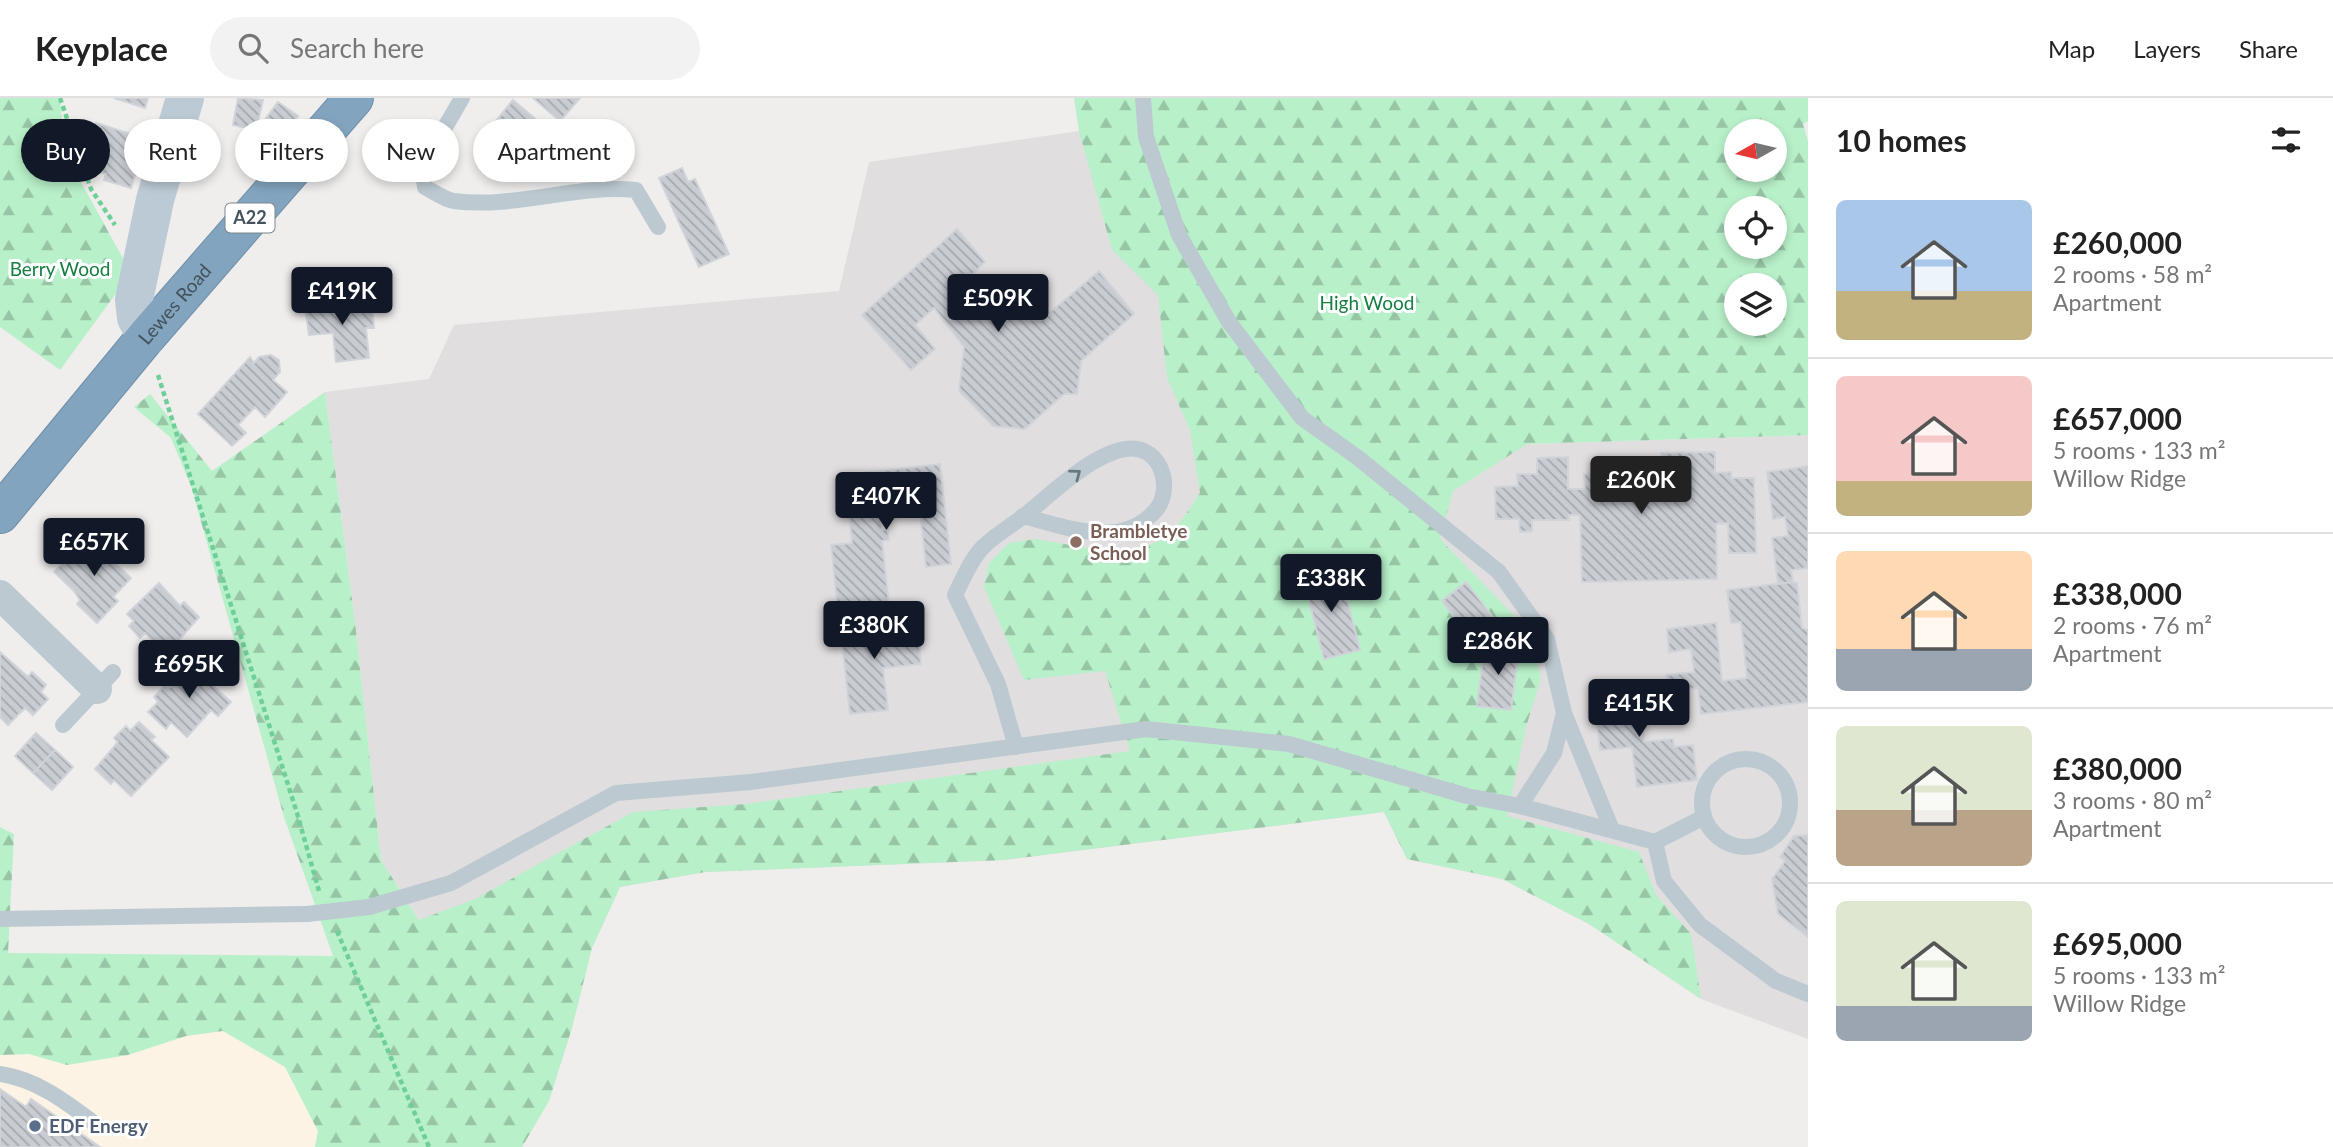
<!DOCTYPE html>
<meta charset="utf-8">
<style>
:root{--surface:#fff;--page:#f2f2f2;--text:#222;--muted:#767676;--line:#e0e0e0;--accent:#111827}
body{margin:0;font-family:Lato,sans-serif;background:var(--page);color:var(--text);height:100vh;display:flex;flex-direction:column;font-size:26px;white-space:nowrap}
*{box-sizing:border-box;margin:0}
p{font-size:23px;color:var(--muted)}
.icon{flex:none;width:38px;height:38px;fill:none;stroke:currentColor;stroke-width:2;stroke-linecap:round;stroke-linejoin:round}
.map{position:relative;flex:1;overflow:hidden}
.sheet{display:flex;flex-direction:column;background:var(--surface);width:525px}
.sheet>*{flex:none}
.top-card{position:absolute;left:21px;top:21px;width:665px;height:63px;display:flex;gap:14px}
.needle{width:46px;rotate:262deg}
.fabs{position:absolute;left:1724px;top:21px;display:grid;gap:14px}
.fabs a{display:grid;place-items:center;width:63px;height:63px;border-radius:50%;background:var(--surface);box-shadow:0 4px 10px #0003;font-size:35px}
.price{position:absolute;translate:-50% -60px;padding:0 16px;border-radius:7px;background:var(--accent);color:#fff;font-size:23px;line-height:46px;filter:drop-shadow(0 2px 4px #0008)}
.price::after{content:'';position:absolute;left:50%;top:42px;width:21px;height:16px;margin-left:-10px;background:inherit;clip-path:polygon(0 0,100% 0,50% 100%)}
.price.current{background:#222;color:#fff}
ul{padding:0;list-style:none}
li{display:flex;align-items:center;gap:21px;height:175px;padding:0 28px}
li+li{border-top:2px solid var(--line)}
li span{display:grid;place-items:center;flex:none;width:196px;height:140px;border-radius:10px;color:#555}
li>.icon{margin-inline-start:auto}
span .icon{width:84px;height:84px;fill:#fffc;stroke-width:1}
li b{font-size:30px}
h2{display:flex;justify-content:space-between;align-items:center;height:84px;padding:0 28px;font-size:30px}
.pill{padding:0 24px;border-radius:32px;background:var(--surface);box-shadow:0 4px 10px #0003;font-size:24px;line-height:63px}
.pill.current{background:var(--accent);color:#fff}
header{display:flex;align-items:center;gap:42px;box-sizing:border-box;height:98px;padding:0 35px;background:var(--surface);border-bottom:2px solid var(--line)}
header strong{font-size:33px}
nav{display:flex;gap:38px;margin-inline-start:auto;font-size:24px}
.search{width:490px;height:63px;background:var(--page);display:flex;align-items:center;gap:18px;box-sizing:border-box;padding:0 24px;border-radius:38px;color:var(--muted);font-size:26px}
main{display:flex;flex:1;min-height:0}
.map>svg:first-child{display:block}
</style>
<header>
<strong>Keyplace</strong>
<div class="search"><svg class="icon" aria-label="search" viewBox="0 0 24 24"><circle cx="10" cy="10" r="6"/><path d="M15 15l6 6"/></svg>Search here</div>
<nav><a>Map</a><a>Layers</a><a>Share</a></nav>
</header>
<main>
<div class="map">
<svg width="1808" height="1049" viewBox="0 0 1808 1049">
<defs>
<pattern id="forest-firs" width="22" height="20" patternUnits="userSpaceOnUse" patternTransform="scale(1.75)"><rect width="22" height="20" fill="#b8f0c9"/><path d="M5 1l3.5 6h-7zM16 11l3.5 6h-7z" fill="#97c5a6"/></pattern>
<pattern id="building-back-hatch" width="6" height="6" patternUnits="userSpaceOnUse" patternTransform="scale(1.75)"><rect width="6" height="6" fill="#c9ccd2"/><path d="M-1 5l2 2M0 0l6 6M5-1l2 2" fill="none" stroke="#a5a8ad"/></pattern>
</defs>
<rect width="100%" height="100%" fill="#f0eded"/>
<path fill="#fcf3e4" d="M223,933l62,36 33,64 -3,16h-315v-92l29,-1 38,11 61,-10 58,-19z"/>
<path fill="#e1dedf" d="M1135,20l317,373 74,-47 282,-9v604l-107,-40 -112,-75 -87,-45 -95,-20 -23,-47 -380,48 -299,12 -85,15 -28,61 -173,-28 -38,-60 -26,-238 -30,-230 104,-13 25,-54 385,-34 30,-129 210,-31z"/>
<path fill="url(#forest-firs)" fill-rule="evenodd" d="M0,0h60l5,55 66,120 -71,97 -60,-43z
M1074,0h734v23l-5,3 5,17v294l-281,9 -74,47 -13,48 89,92 12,47 -15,49 -19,89 132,36 17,43 35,39 10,65 -112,-75 -87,-45 -95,-20 -23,-47 -380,48 -299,12 -85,15 -28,61 -20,80 -23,73 -27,46h-207l3,-16 -33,-64 -62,-36 -37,5 -58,19 -61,10 -38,-11 -29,1v-228l14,7 -6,119 325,3 -49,-139 -93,-331 -20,-48 -37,-31 16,-13 62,77 113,-79 30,230 26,238 38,60 56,-21 158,-87 113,-8 384,-53 -25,-80 -81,9 -40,-93 5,-24 20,-20 27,-4 73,13 34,-5 28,-11 29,-43 -10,-63 -23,-52 -9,-83 -46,-45 -33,-119zM1736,33h38v39h-38zM1736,110h38v39h-38zM1736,187h38v39h-38z"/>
<path fill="url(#building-back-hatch)" stroke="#d0d4d9" stroke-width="2" d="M114,0h34l-3,10z
M238,0l25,2 -7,30 -23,-5z
M533,0h47l-20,23z
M513,2l26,22 -35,43 -26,-22z
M278,4l20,14 -18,23 -19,-14z
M96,25l50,16 -15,49 -27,-8 2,-6 -10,-3 2,-7 -13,-5z
M682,70l6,14 7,-3 34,75 -30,13 -40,-89z
M957,131l28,33 -18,18 32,38 42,2 58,-49 35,43 -53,47 -4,33h-13l-39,35 -32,-3 -34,-35 5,-44 -30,-39 -19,17 20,24 -24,21 -49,-55z
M359,202l1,11 12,-2 2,19h-8l3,30 -33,4 -3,-29 -24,2 -4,-29z
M271,257l8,5 1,12 -7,8 14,12 -22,25 -10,-10 -17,18 8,8 -14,13 -34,-32 52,-57 4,6 5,-6z
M1715,354v21l16,-1v6h23l2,75h-27l-1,-30 -12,1 1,55 -135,3 -2,-67h-11v5h-37v11l-12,1 -1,-13h-23l-1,-32 23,-1 -1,-12h20v-16l31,-1v32h17l-1,-15 78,-2 -1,-19z
M940,366l11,100 -25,3 -8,-73 -39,4 3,32 6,-1 1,11 -7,1 7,64 -51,6 -7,-66 21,-2 -7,-68z
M1808,368v102l-17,2 2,12 -15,2 -6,-46 16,-2 -3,-19 -12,2 -6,-47z
M98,436l14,14 -6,7 25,23 -18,19 5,4 -21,22 -20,-19 3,-4 -6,-9 -20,-19 17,-18 4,4z
M1339,470l21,82 -36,9 -21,-82z
M1466,484l33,43 -25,19 -32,-43z
M1793,484l4,1 5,45 6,2v72l-107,12 -3,-26 -30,3 -2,-16 28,-3 -3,-23 -22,3 -2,-23 49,-6 6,58 25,-3 -6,-56 -10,1 -4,-33z
M159,485l21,23 4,-4 15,15 -32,37 -22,-21 -5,5 -11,-12 5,-5 -7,-7z
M859,515l2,20 56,-6 4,37 -38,4 5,42 -38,4 -11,-98z
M1485,545l34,5 -8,62 -34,-4z
M0,554l28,25 4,-5 14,13 -5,7 7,7 -15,16 -8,-7 -17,17 -8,-8z
M199,562l16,14 -7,7 23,21 -13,14 -7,-6 -24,27 -16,-15 -5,7 -18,-17 10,-10 -4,-5 11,-12 4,3 7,-8 2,2z
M1629,583l2,20 8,-1 5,42 29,-3 1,8 19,-2 4,35 -60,7 -5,-40 -32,3 -8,-64z
M139,624l16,15 -4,3 18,17 -38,39 -17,-16 -3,4 -16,-15 23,-27 -4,-4 12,-12 4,5z
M36,635l19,17 -22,23 -18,-17z
M55,652l18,17 -21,23 -19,-17z
M1808,737v102l-30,-23 -6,-35 13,-18 -5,-4 14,-21z
M0,991l26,18 5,-8 69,48h-100z"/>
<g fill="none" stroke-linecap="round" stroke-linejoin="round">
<g stroke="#6d8faa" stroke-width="40">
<g id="highway">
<path id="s1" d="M0,416l146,-177 208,-239"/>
</g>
</g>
<path stroke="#6fcf98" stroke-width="4.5" stroke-dasharray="5 3.5" stroke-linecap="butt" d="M60,0l31,91 24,36
M158,277l139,438 22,78
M337,833l92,216"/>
<path stroke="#bcc9d0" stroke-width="16" d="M462,0l-40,69 3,20c9,5 20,13 29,14 61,8 122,-17 182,-11l22,37
M1564,615l48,117
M63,627l50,-53
M1016,649l-18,-63 -43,-89c8,-16 15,-34 27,-47 13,-13 27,-21 42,-32 26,-20 87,-83 122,-64 13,7 19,23 18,36 -1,13 -5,20 -14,28 -34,32 -88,10 -127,0
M1702 705a44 44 0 1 1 88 0a44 44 0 1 1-88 0Z
M1520,708l135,36 49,-25
M1655,744l9,39 36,44 76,56 32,13
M369,809l82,-24 165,-90 135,-11 395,-53 143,15 178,52 53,10 34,-53 10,-40 -17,-74 -48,-67 -142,-115 -55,-39 -73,-96 -50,-87 -33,-98 -3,-39
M0,821l307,-5
M0,976c39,6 67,29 98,52"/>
<path stroke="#bcc9d0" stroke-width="30" d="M0,497l97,94"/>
<path stroke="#bccad5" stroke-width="38" d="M146,239l-10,-19 -2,-18 21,-100 30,-102"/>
<use href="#highway" stroke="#82a4be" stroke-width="38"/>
<path stroke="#bcc9d0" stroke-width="16" d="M307,816l62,-7"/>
</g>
<defs><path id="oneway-chevron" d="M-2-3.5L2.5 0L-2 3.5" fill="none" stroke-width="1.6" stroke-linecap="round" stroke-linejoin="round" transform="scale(1.75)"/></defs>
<use stroke="#68767e" href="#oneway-chevron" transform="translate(1076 376) rotate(-37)"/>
<circle fill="#8d6e63" stroke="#fff" stroke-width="2.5" cx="1076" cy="444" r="7"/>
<circle fill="#5c6f8a" stroke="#fff" stroke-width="2.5" cx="35" cy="1028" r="7"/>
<g text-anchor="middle" stroke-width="6" stroke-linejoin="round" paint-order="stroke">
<rect fill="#fff" stroke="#7c868c" stroke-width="2" x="225.5" y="105.5" width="49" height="29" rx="5"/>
<g font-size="18" font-weight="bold" fill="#44525b">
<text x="250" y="126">A22</text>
</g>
<g font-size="19" fill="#137e40" stroke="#fff">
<text x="60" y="178">Berry Wood</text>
<text x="1367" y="212">High Wood</text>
</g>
<g font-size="19" fill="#44525b" stroke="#fff">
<text dy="7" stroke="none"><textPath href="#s1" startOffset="273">Lewes Road</textPath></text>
</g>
<g font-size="19" font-weight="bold" fill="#785e54" stroke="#fff" text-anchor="start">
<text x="1090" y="440">Brambletye<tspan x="1090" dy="22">School</tspan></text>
</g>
<g font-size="19" font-weight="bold" fill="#4e5e75" stroke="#fff" text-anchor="start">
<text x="49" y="1035">EDF Energy</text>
</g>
</g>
</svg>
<div class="fabs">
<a><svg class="needle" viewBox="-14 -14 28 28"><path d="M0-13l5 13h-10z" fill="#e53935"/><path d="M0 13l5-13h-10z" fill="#767676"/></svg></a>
<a><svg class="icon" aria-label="locate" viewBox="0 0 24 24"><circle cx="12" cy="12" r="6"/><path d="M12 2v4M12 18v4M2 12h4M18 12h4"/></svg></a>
<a><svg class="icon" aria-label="layers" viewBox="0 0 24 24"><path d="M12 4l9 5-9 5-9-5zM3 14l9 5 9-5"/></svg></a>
</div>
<b class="price" style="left:342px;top:229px">£419K</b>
<b class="price" style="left:998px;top:236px">£509K</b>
<b class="price current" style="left:1641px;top:418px">£260K</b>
<b class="price" style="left:886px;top:434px">£407K</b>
<b class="price" style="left:94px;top:480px">£657K</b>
<b class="price" style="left:1331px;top:516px">£338K</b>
<b class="price" style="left:874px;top:563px">£380K</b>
<b class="price" style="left:1498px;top:579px">£286K</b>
<b class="price" style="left:189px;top:602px">£695K</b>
<b class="price" style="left:1639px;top:641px">£415K</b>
<div class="top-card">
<a class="pill current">Buy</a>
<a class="pill">Rent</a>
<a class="pill">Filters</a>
<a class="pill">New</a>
<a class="pill">Apartment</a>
</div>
</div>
<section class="sheet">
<h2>10 homes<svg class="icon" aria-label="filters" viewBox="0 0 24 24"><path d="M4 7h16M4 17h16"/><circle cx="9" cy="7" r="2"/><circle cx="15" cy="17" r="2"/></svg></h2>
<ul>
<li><span style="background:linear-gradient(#a9c7e8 65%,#c2b280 0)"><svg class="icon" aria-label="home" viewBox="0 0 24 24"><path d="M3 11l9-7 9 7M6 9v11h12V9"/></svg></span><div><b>£260,000</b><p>2 rooms · 58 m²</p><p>Apartment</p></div></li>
<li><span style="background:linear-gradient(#f6c9c9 75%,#c2b280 0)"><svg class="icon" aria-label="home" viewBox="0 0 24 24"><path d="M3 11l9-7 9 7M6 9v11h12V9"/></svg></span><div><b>£657,000</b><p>5 rooms · 133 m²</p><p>Willow Ridge</p></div></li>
<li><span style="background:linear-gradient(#ffd9b3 70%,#9aa5b1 0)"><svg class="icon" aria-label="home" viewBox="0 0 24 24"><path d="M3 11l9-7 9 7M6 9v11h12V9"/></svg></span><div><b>£338,000</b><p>2 rooms · 76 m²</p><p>Apartment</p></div></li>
<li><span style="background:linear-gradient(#dfe7d0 60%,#b9a48a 0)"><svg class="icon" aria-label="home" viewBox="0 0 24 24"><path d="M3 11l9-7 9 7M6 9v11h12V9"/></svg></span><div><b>£380,000</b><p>3 rooms · 80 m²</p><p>Apartment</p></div></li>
<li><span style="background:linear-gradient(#dfe7d0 75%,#9aa5b1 0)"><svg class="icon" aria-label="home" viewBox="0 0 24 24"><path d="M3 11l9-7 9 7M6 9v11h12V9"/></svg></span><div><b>£695,000</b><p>5 rooms · 133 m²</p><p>Willow Ridge</p></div></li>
</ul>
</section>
</main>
